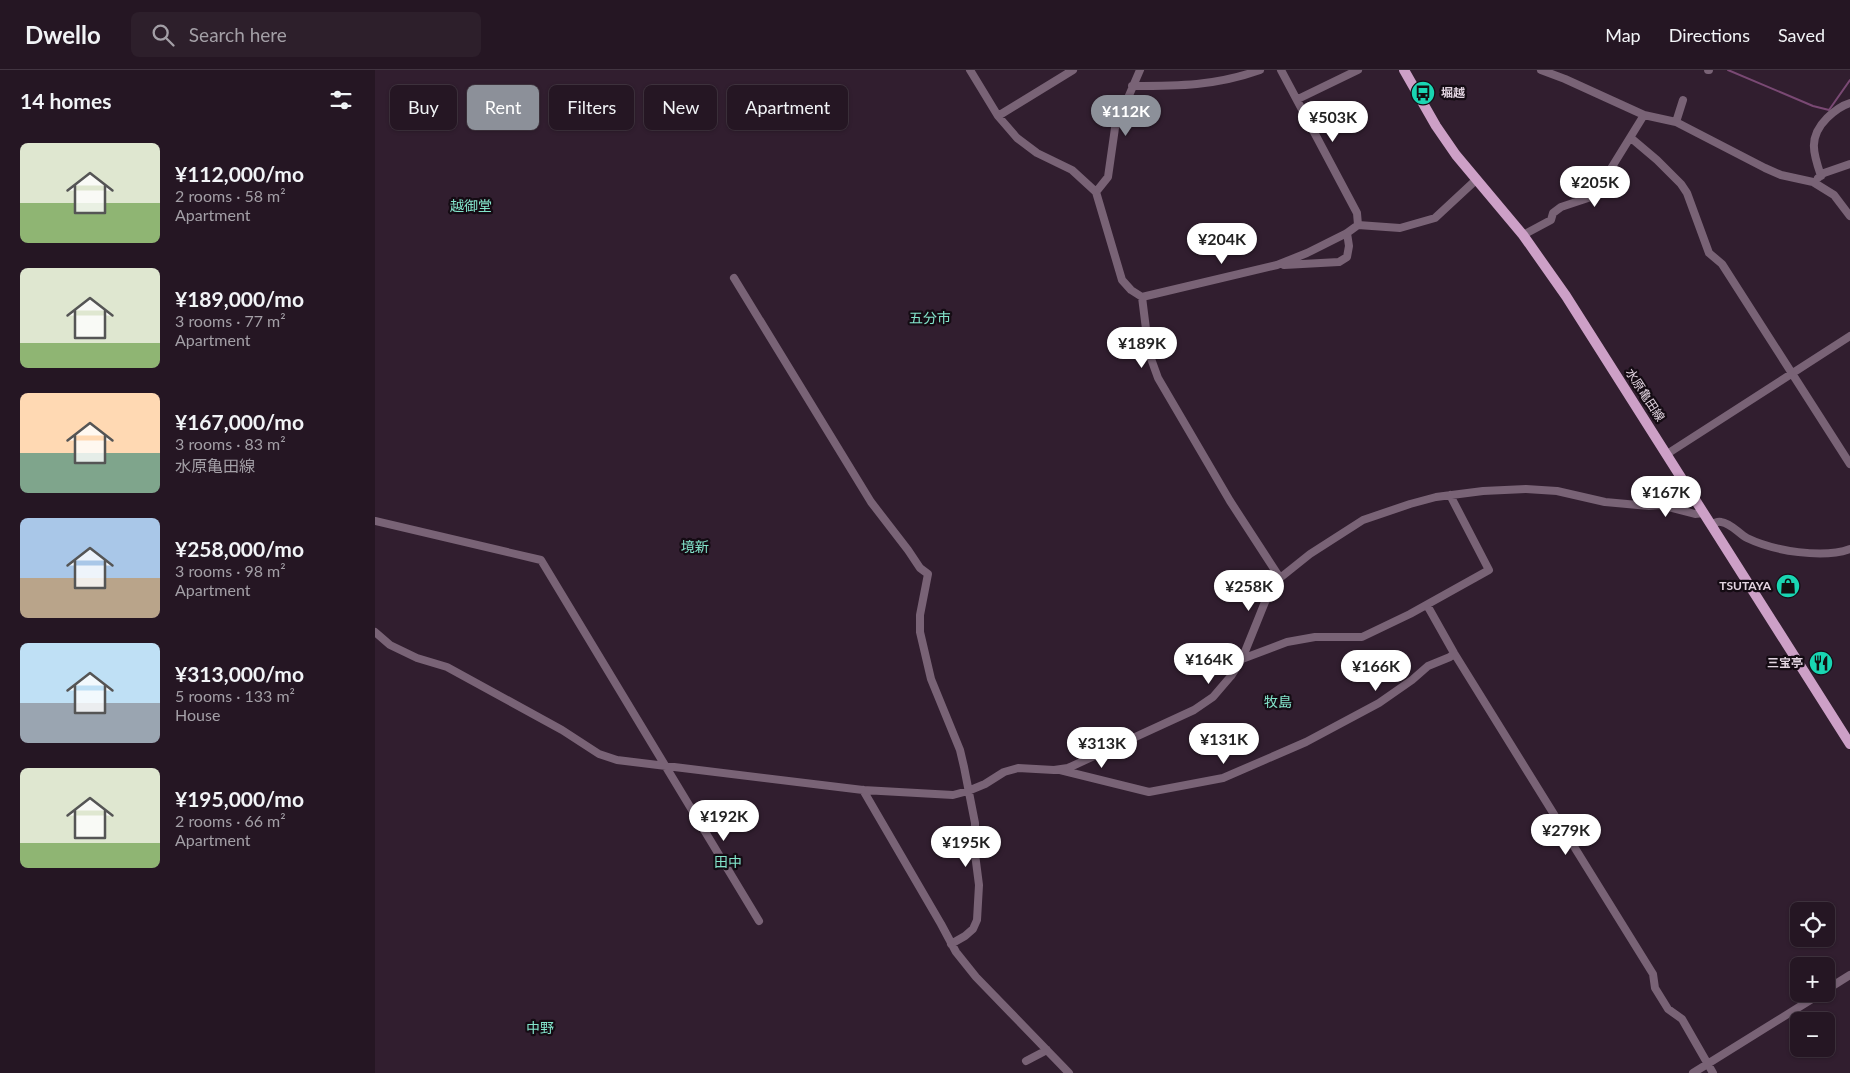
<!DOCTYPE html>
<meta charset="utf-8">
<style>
:root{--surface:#251623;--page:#2d1f2b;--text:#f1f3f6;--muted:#a39fa6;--line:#423541;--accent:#8c9099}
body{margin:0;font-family:Lato,"Noto Sans JP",sans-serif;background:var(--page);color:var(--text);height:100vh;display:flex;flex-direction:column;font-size:19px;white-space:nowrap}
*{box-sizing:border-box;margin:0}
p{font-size:16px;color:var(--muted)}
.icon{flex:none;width:28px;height:28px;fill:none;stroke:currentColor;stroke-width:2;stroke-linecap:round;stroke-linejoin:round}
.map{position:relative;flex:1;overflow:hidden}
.details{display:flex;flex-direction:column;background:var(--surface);width:375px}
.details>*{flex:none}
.top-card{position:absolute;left:15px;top:15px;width:475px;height:45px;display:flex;gap:10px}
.fabs{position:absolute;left:1415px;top:832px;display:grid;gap:10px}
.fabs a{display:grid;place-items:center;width:45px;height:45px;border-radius:8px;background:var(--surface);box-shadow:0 1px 4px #0004,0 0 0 1px var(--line);font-size:25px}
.price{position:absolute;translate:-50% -42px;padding:0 11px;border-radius:18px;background:#fff;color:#222;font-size:16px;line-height:32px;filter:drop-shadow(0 1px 2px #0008)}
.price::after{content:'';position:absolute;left:50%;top:30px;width:15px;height:11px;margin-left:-8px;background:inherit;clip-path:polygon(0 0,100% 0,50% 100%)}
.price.on{background:var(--accent);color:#fff}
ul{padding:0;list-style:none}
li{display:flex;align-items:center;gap:15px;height:125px;padding:0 20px}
li span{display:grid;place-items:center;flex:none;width:140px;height:100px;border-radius:8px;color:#555}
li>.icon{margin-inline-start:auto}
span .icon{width:60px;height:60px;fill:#fffc;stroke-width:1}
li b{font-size:21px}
h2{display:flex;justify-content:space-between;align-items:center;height:60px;padding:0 20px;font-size:21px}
.chip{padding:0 18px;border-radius:8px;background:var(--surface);box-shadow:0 1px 4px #0004,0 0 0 1px var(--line);font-size:18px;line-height:45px}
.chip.on{background:var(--accent);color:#fff}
header{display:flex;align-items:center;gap:30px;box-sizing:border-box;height:70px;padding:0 25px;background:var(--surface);border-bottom:1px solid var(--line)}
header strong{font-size:24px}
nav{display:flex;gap:28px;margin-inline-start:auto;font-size:18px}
.search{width:350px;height:45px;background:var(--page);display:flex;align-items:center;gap:12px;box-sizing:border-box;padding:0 18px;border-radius:8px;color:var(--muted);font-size:19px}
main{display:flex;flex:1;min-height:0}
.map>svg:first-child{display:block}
</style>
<header>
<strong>Dwello</strong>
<div class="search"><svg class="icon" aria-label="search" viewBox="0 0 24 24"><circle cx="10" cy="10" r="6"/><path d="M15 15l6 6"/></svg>Search here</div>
<nav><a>Map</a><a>Directions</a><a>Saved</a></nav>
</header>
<main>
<section class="details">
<h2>14 homes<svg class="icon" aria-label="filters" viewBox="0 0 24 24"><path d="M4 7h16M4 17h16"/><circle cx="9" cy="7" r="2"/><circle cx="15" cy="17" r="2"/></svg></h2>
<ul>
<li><span style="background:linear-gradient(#dfe7d0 60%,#8fb573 0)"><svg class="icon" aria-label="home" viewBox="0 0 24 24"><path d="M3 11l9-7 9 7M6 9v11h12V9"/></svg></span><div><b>¥112,000/mo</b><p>2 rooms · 58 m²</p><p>Apartment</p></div></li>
<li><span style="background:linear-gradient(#dfe7d0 75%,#8fb573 0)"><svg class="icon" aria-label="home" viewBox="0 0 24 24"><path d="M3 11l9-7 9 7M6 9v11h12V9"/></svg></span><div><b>¥189,000/mo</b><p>3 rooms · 77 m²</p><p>Apartment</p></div></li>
<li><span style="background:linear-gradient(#ffd9b3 60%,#7fa58c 0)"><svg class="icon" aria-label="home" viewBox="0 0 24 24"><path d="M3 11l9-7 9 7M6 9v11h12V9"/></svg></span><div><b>¥167,000/mo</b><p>3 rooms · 83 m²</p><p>水原亀田線</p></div></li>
<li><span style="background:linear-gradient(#a9c7e8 60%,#b9a48a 0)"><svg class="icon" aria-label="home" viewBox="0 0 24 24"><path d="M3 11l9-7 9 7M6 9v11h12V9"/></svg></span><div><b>¥258,000/mo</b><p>3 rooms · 98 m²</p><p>Apartment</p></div></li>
<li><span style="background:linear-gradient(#bfe0f5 60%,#9aa5b1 0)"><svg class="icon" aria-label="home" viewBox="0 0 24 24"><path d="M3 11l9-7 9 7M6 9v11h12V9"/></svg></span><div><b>¥313,000/mo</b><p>5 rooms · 133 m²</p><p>House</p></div></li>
<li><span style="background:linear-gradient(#dfe7d0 75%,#8fb573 0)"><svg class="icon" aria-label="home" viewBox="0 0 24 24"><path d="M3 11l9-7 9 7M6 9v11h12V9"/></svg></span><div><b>¥195,000/mo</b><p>2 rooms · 66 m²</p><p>Apartment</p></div></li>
</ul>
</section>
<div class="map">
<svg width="1475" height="1003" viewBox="0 0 1475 1003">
<rect width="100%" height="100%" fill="#311e2f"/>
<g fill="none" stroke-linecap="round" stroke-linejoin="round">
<path stroke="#7a4974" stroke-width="2" d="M1353,0l85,36 16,4 21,-30"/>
<path stroke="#796376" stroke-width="8" d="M595,0l28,46 19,22 20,15 35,17 24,22 26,88 9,10 11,7 135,-32 30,-12 40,-20 11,-8 42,3 35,-10 42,-39
M906,0l76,143 1,12
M1166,0l24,9 79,36 32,7 89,46 16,7 32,7 21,13 16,21
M1333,0h1
M757,16c47,0 83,0 128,-16
M923,29l60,-29
M623,46l75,-46
M1301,52l7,-22
M1256,68l26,22 24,24 6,9 22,60 13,11 128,200
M1446,106c-8,-23 -13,-39 6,-58 7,-7 13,-12 23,-15
M1443,108l6,-5 26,-9
M721,122l12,-15 7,-49 25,-58
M1148,165l28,-15 2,-7 8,-6 33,-11 50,-81
M909,195l55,-3 8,-5 2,-11 -2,-13
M359,208l137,224 37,48 12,18 8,6 -8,41v17l11,47 29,71 4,17 11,56v31l4,31 -2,35 -4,9 -8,7 -14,8
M767,227l7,56 9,25 72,123 50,77
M1292,384l183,-118
M0,451l166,39 218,361
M1336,455c3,-2 6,-4 10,-3 10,1 18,12 26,16 27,13 76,21 103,11
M1052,535l27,48 199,321 2,14 13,21 14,10 31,54
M0,562l15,13 27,13 30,9 115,63 37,24 18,6 246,30 90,5 15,-4 17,-7 19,-12 14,-4 36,2 14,-2 126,-58 19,-13 18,-21 11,-17 23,-57 15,-24 30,-24 53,-34 47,-16 26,-7 47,-6 43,-2 31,2 48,11 44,4 11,-1 35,9 8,-1
M867,589l45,-17 28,-5h47l48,-23 79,-44 -39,-75
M685,700l89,22 74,-14 83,-36 73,-39 33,-23 16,-14 22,-9 4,-4
M488,720l78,134 15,28 20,25 93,96
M1451,920l24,-15
M651,991l21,-11
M1318,1003l127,-79"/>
<path stroke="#cda0c7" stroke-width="10" d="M1029,0l32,56 20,29 67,80 43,61 284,448"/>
</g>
<defs>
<g id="bus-disc" transform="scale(1.25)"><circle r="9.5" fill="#19d5b2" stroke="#140b13"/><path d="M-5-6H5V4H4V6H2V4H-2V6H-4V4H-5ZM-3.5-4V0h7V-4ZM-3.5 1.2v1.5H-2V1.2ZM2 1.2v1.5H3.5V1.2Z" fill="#111"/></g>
<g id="shop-disc" transform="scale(1.25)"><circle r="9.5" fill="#19d5b2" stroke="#140b13"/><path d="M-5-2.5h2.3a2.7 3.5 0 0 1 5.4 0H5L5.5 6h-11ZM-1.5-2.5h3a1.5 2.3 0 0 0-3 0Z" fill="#111"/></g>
<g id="restaurant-disc" transform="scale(1.25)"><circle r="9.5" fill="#19d5b2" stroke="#140b13"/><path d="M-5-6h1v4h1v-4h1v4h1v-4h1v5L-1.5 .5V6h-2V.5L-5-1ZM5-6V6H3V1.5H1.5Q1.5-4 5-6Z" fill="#111"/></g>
</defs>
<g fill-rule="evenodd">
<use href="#bus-disc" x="1048" y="23"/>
<use href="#shop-disc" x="1413" y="516"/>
<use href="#restaurant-disc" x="1446" y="593"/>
</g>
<g text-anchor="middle" stroke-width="4.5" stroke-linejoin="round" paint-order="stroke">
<g font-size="12" font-weight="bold" fill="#e2d4e0" stroke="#140b13" text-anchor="end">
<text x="1066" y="27" text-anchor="start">堀越</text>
<text x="1396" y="520">TSUTAYA</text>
<text x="1428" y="597">三宝亭</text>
</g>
<g font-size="12" fill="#e2d4e0" stroke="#140b13">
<text transform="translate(1270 325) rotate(57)" y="4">水原亀田線</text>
</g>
<g font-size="14" fill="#83e4cb" stroke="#140b13">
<text x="96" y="141">越御堂</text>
<text x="555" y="253">五分市</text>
<text x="320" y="482">境新</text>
<text x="903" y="637">牧島</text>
<text x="353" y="797">田中</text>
<text x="165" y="963">中野</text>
</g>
</g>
</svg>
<div class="fabs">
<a><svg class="icon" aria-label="locate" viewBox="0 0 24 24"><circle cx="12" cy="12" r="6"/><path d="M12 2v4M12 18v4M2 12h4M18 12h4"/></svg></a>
<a>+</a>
<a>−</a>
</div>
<b class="price on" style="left:751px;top:67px">¥112K</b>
<b class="price" style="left:958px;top:73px">¥503K</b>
<b class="price" style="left:1220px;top:138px">¥205K</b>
<b class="price" style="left:847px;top:195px">¥204K</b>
<b class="price" style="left:767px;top:299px">¥189K</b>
<b class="price" style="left:1291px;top:448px">¥167K</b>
<b class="price" style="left:874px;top:542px">¥258K</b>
<b class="price" style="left:834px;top:615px">¥164K</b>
<b class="price" style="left:1001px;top:622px">¥166K</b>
<b class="price" style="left:849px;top:695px">¥131K</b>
<b class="price" style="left:727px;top:699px">¥313K</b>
<b class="price" style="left:349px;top:772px">¥192K</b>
<b class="price" style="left:1191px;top:786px">¥279K</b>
<b class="price" style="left:591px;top:798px">¥195K</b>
<div class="top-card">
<a class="chip">Buy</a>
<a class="chip on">Rent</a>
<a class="chip">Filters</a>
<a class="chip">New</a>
<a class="chip">Apartment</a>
</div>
</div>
</main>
